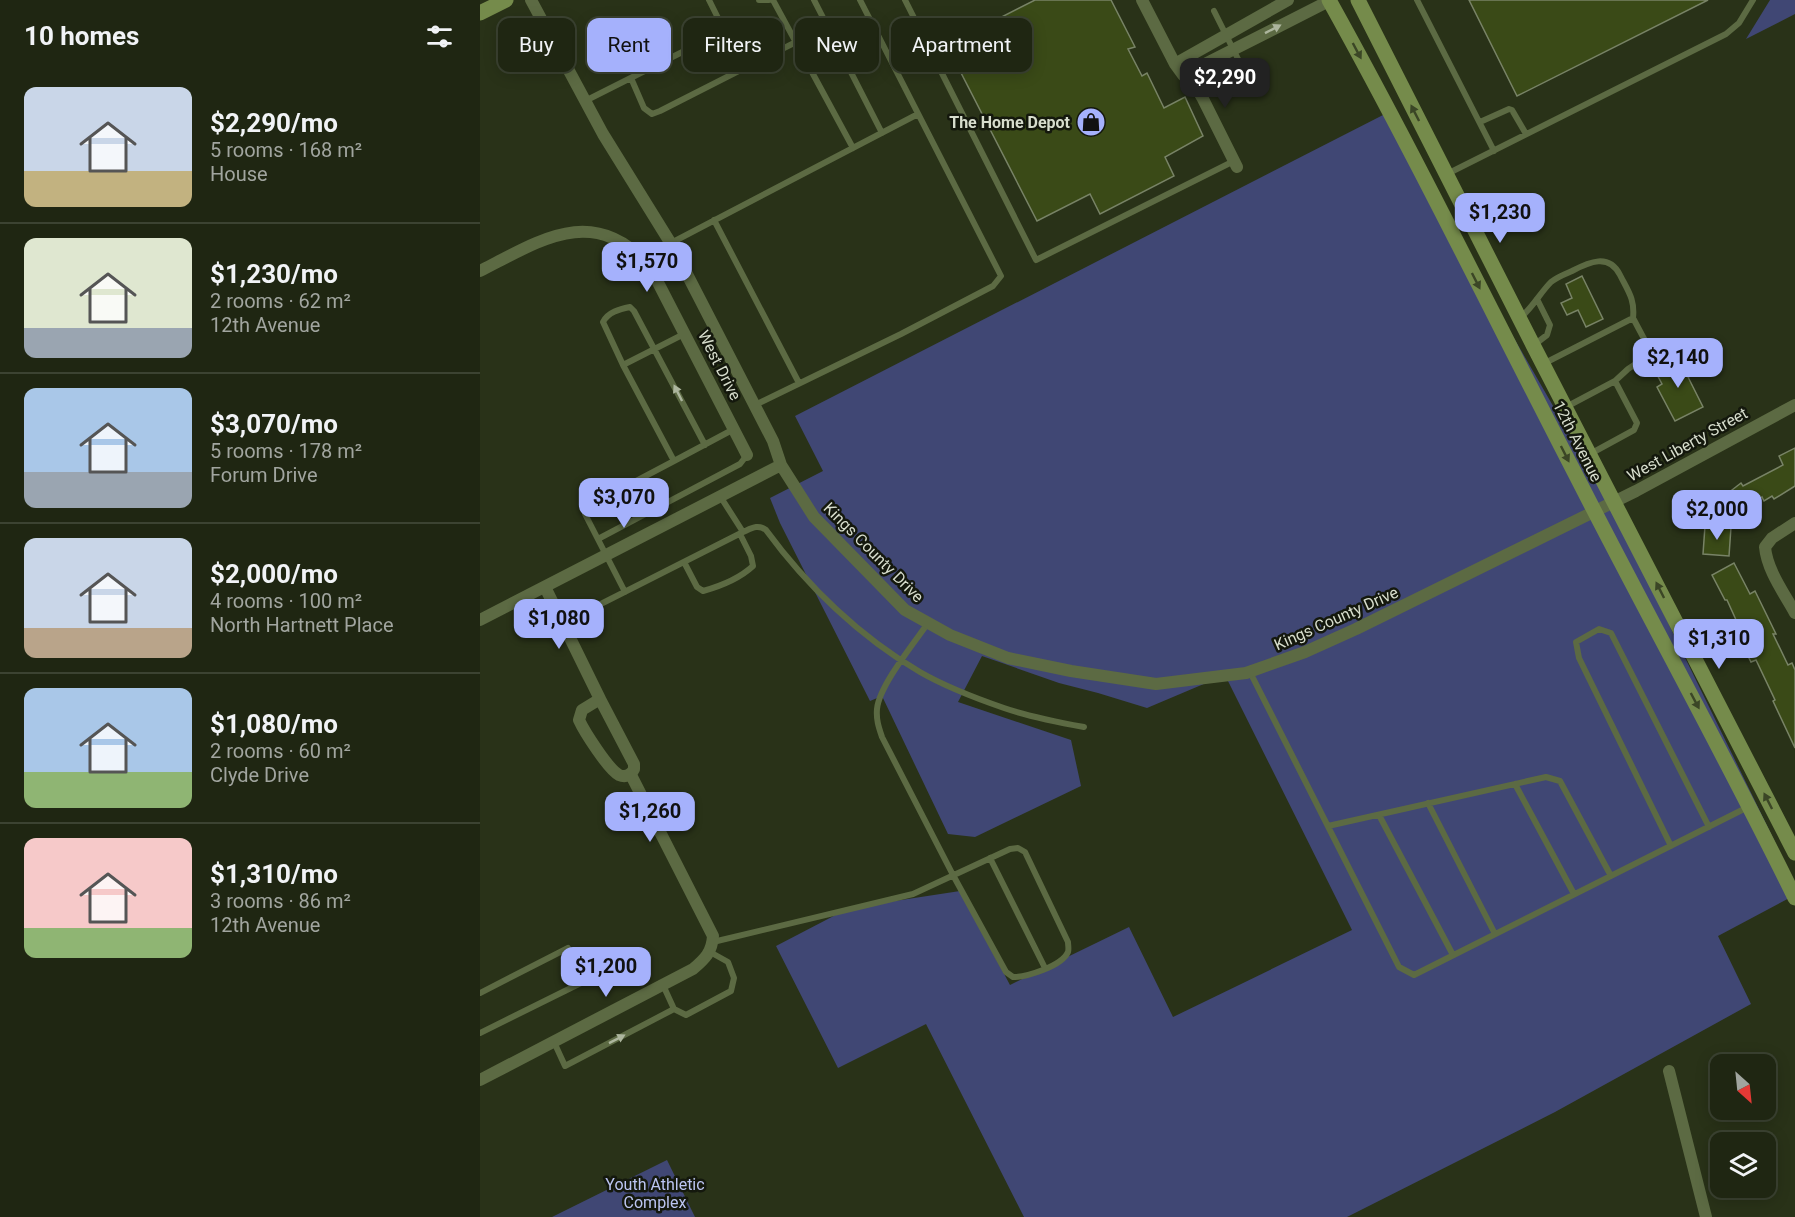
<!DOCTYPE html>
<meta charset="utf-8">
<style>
:root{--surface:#1f2612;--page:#2c3220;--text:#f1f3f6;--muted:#a1a59f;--line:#3c4332;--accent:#a5b1fc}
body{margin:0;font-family:Roboto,sans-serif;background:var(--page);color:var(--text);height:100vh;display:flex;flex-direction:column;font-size:22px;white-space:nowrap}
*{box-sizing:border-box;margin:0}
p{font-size:20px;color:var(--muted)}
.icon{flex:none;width:33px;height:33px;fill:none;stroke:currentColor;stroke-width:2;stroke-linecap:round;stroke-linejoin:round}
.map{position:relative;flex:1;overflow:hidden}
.sheet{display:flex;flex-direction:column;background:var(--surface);width:480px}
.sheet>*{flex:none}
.top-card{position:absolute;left:18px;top:18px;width:570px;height:54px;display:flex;gap:12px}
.needle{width:39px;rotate:153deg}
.fabs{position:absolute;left:1230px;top:1054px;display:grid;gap:12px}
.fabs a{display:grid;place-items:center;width:66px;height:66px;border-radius:12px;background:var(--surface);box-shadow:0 3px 15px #0003,0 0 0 2px var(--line);font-size:30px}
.price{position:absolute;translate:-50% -51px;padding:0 14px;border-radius:12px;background:var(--accent);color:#111;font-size:20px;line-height:39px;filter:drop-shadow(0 2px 3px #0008)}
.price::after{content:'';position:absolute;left:50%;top:36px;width:18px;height:14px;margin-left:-9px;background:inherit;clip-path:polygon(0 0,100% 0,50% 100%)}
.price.selected{background:#222;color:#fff}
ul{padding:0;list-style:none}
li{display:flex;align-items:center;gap:18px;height:150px;padding:0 24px}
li+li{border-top:2px solid var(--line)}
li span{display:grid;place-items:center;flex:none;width:168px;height:120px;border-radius:12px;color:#555}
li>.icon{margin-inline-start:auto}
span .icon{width:72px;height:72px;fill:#fffc;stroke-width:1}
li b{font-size:26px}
h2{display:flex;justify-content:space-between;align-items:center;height:72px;padding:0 24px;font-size:26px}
.chip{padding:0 21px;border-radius:12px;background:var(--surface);box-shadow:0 3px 15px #0003,0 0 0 2px var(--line);font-size:21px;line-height:54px}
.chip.selected{background:var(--accent);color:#111}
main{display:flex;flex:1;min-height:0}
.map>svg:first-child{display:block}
</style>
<main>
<section class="sheet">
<h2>10 homes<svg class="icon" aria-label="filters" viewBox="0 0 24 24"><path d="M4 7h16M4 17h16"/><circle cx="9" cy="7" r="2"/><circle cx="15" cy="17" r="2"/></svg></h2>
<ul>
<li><span style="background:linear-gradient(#c9d6e8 70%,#c2b280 0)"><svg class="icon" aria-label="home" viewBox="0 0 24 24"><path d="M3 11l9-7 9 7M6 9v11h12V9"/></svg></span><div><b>$2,290/mo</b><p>5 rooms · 168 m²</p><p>House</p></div></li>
<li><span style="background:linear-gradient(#dfe7d0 75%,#9aa5b1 0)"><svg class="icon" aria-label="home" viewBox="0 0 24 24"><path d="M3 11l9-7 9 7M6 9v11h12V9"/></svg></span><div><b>$1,230/mo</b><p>2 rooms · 62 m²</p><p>12th Avenue</p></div></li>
<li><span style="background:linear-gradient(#a9c7e8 70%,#9aa5b1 0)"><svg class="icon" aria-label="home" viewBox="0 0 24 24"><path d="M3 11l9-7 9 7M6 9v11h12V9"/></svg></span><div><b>$3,070/mo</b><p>5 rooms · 178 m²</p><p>Forum Drive</p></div></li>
<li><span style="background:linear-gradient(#c9d6e8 75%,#b9a48a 0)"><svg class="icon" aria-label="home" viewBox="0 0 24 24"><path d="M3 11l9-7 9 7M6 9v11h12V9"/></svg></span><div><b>$2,000/mo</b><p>4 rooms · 100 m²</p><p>North Hartnett Place</p></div></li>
<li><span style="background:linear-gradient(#a9c7e8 70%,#8fb573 0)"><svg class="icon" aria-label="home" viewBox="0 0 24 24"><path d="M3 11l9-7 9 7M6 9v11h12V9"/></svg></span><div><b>$1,080/mo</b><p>2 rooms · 60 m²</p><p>Clyde Drive</p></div></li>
<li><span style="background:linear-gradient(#f6c9c9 75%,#8fb573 0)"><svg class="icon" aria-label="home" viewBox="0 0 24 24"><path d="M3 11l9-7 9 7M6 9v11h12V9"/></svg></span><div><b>$1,310/mo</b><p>3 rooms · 86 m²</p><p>12th Avenue</p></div></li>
</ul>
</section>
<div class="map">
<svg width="1315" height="1217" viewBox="0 0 1315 1217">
<rect width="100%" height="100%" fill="#293218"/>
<path fill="#404774" d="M1290,0h25v14l-49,25z
M905,114l228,396 182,373v12l-77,41 33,68 -196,108 -208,105h-323l-98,-193 -88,44 -62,-122 73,-38 111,-17 50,94 119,-58 44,90 179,-87 -127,-255 -78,33 -49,-15 -39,-10 -77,-27 -24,46 113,38 10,46 -106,51 -27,-3 -66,-138 -12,5 -90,-178 -10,-25 53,-27 -28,-55z
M187,1160l28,57h-143z"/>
<path fill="#3a4a17" stroke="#788366" stroke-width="1.5" d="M555,0h76l24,47 -7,2 14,27 5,-3 17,35 21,-11 18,39 -38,21 9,19 -74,38 -10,-20 -53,27 -80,-156 31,-16 -10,-20z
M989,0h239l-191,96z
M1102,276l21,43 -17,8 -8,-17 -11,5 -6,-12 11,-5 -6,-14z
M1208,358l8,16 -8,3 15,30 -28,14 -18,-34 5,-3 -9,-17 11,-5 3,6z
M1315,448v38l-21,13 -2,-3 -8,5 -2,-4 -19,14 3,4 -11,8 -17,-22 23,-18 2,3 40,-21 -4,-9z
M1225,526l26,1 -2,29 -26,-2z
M1254,563l16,31 5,-3 21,43h-3l15,31 4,-2 3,7v78l-22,-47 2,-1 -19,-40 -5,2 -9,-18 4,-2 -19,-42h-2l-13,-25z"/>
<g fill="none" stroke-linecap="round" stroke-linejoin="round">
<path stroke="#5c6a43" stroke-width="6" d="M279,0h10
M293,0l80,148
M334,0l68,133
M425,0l131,260 198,-99
M937,0l77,151
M734,11l33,66
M241,24l24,44
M151,78l13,30 8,6 8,-3 136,-69
M105,101l135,-68 1,-9 -12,-24
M1000,122l29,-13 3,1 14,24
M967,174l279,-140 13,-11 14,-23
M234,220l85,163
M191,243l247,-129
M1041,317c12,-10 19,-24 30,-35 6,-5 14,-8 21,-11 17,-9 37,-18 48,4 8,16 15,24 13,43
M1054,345l13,-10 3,-10 -13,-26
M1063,364l90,-46 17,32 -1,5 -21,14 -13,12
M143,365l-20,-43c5,-10 17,-13 27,-15l4,4 71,134
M275,405l146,-71 92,-48 8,-10 -141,-276
M1086,407l49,-26 22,42 -3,7 -44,24
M194,461l60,-32
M240,496l23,36c9,-4 15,-8 23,-2 41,56 94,107 154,142 26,15 55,26 84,36 26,9 53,14 80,19
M118,539l142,-75 7,-9
M204,562l13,25 6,4c18,-5 36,-12 50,-25l-2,-10 -11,-22
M145,592l-40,-78v-6l89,-47 -51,-96 61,-31
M105,612l158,-80
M770,672l149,295 15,8 336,-169
M1035,784l59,110
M948,803l67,131
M899,815l74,140
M848,826l218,-49 14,4 51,95
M1191,846l-92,-188 -3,-16 23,-13 12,4 98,194
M510,858l55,110
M233,942l200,-48 97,-45 8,-1 7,4 43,90c0,3 1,7 0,10 -6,14 -41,25 -55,25l-7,-5 -53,-97 -71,-138c-3,-9 -6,-17 -5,-28 2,-23 37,-66 51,-86
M183,985l11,24 12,6 45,-24 3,-13 -6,-16 -18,-10
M0,993l88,-45 17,33 -105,52
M74,1042l11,24 109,-57"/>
<path stroke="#5c6a43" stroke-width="12" d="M51,0l72,134 70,113 100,194 8,24 33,52 91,93 45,25 58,23 63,13 85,13 90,-11 59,-21 51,-23 280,-138 159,-86
M662,0l33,64 8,11 10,7 10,17 34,68
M695,64l113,-64
M703,75l148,-75
M0,271c61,-31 114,-68 170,-4l97,188
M1315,523l-23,15 -7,9c2,23 19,46 30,66
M65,587l55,112
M0,620l301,-155
M120,699l34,65v5c-3,6 -8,9 -15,6 -11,-6 -35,-44 -40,-55l3,-10z
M1189,1071l37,146
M0,1080l213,-111c12,-10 19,-17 20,-33l-82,-161"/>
<path stroke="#758b4b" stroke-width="15" d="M849,0c89,160 169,325 253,487 70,137 145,272 213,411
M878,0l175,345 262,508
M0,13l26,-13"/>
</g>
<defs><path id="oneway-solid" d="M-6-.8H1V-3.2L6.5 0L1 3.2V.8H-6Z" transform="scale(1.5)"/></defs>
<g fill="#acb59d">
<use href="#oneway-solid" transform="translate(793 29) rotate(-27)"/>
<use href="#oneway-solid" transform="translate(198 393) rotate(-117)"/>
<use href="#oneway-solid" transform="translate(137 1039) rotate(-27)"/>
</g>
<g fill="#3b4626">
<use href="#oneway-solid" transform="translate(877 51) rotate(62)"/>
<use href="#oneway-solid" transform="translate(935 113) rotate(-117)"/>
<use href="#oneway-solid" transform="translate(996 281) rotate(63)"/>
<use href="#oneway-solid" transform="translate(1085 454) rotate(63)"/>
<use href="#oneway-solid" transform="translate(1180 590) rotate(-117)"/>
<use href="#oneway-solid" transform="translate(1215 701) rotate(62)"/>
<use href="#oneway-solid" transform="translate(1288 801) rotate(-117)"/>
</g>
<defs>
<g id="shop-disc" transform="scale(1.5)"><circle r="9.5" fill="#a5b1fc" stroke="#14180d"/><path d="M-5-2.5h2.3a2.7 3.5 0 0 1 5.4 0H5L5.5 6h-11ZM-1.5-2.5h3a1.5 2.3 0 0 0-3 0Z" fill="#111"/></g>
</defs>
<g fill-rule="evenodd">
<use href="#shop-disc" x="611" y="122"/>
</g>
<g text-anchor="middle" stroke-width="5" stroke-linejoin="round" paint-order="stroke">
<g font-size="16" font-weight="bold" fill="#d7ddcd" stroke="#14180d" text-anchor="end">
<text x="590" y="128">The Home Depot</text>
</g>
<g font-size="16" fill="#d7ddcd" stroke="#14180d">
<text transform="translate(240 365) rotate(63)" y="6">West Drive</text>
<text transform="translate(1098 441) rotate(63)" y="6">12th Avenue</text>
<text transform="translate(1207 444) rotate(-29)" y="6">West Liberty Street</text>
<text transform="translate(394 552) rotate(45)" y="6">Kings County Drive</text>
<text transform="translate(856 618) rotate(-24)" y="6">Kings County Drive</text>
</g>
<g font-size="16" fill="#bcc5f2" stroke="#14180d">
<text x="175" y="1190">Youth Athletic<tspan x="175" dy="18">Complex</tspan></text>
</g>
</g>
</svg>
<div class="fabs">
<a><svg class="needle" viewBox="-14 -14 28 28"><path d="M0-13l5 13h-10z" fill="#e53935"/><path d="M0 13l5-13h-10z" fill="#a1a59f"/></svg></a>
<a><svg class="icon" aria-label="layers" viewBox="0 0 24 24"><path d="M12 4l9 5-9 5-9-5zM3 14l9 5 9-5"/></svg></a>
</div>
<b class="price selected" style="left:745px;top:109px">$2,290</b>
<b class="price" style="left:1020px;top:244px">$1,230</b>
<b class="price" style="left:167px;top:293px">$1,570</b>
<b class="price" style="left:1198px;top:389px">$2,140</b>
<b class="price" style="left:144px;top:529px">$3,070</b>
<b class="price" style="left:1237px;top:541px">$2,000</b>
<b class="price" style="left:79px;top:650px">$1,080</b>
<b class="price" style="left:1239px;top:670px">$1,310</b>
<b class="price" style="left:170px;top:843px">$1,260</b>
<b class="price" style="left:126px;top:998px">$1,200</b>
<div class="top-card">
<a class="chip">Buy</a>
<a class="chip selected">Rent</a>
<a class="chip">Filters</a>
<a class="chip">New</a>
<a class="chip">Apartment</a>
</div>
</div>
</main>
